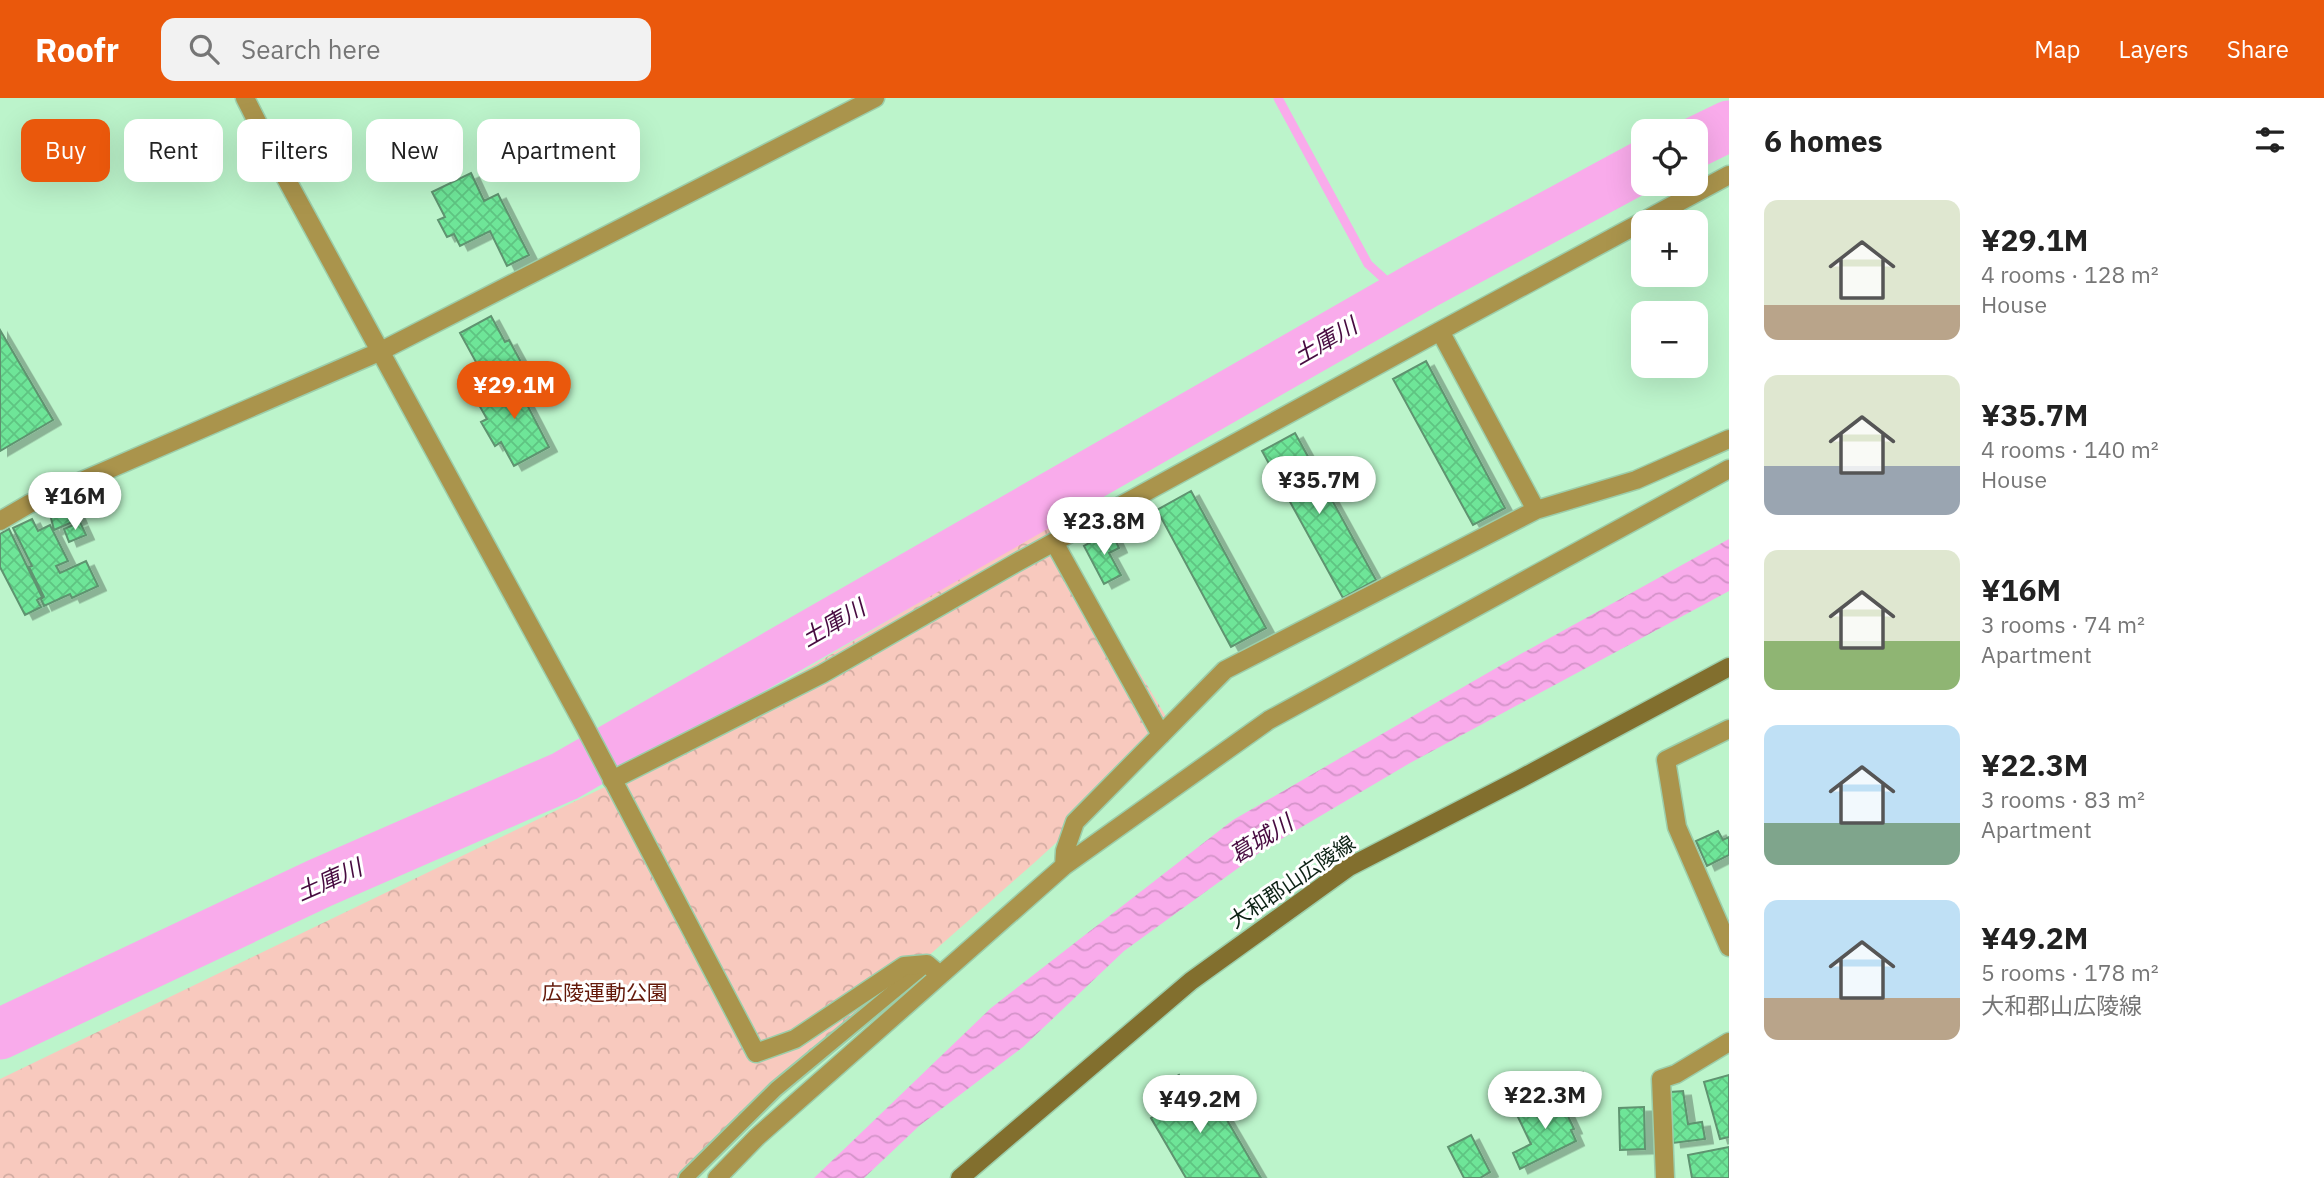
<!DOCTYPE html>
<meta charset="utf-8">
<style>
:root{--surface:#fff;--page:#f2f2f2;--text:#222;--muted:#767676;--accent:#ea580c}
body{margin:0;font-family:"IBM Plex Sans","Noto Sans JP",sans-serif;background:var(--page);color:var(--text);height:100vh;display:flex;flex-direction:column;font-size:26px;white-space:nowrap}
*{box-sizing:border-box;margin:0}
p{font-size:23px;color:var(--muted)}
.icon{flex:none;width:38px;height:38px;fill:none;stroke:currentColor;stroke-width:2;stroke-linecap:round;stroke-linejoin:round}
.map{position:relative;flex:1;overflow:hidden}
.panel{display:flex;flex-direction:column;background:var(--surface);width:595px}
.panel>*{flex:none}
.hud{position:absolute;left:21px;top:21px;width:665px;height:63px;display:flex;gap:14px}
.fabs{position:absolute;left:1631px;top:21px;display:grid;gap:14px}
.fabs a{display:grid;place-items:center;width:77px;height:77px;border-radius:14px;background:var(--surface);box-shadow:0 7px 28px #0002;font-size:35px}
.price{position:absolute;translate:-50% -60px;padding:0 16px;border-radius:24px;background:#fff;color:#222;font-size:23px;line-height:46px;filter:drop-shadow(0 2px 4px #0008)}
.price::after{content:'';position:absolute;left:50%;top:42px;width:21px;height:16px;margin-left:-10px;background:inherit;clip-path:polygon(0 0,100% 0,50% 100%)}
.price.current{background:var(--accent);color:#fff}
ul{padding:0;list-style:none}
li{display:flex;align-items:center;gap:21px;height:175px;padding:0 35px}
li span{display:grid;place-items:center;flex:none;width:196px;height:140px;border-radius:14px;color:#555}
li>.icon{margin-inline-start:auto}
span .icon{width:84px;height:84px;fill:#fffc;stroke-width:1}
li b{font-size:30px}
h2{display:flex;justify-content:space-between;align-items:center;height:84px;padding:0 35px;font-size:30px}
.tag{padding:0 24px;border-radius:14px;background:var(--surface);box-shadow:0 7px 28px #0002;font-size:24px;line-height:63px}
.tag.current{background:var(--accent);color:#fff}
header{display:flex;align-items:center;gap:42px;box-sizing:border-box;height:98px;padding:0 35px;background:var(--accent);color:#fff}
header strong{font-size:33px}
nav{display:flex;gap:38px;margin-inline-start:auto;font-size:24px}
.search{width:490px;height:63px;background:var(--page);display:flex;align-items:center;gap:18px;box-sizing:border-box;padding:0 24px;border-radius:14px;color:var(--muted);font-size:26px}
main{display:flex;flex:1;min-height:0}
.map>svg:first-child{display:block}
</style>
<header>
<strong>Roofr</strong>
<div class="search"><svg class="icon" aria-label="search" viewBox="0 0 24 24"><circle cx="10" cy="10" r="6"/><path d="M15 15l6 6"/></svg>Search here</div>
<nav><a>Map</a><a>Layers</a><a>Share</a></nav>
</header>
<main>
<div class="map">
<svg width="1729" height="1080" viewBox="0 0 1729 1080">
<defs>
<pattern id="forest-crowns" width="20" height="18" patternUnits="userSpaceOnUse" patternTransform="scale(1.75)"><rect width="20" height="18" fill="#f8c9be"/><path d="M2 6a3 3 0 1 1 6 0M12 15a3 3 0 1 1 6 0" fill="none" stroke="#d3aca2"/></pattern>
<pattern id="water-waves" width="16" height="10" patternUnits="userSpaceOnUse" patternTransform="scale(1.75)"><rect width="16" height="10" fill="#f9abeb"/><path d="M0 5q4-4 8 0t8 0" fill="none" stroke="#d493c9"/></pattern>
<pattern id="building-cross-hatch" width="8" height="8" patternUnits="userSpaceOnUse" patternTransform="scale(1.75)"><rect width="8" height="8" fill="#6ee598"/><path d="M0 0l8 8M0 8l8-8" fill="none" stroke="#5ec482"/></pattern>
<filter id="shadow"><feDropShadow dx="8" dy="4.5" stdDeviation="0" flood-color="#0004"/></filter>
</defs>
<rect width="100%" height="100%" fill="#bcf4cb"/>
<path fill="url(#forest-crowns)" d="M1050,427l126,208 -142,130 -358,315h-676v-99l615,-297z"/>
<path fill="url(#water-waves)" d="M1729,441v52l-319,172 -147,87 -139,101 -101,96 -104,79 -55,52h-50l177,-170 242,-188 284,-164z"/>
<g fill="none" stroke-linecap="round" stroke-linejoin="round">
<path stroke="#f9abeb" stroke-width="9" d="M1278,0l90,166 23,21 33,-1"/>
<path stroke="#f9abeb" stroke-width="51" d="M1696,44l33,-16
M0,936l320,-151 245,-107 859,-492 219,-118"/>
</g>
<path fill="url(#building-cross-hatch)" stroke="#5e936f" stroke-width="2" filter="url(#shadow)" d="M471,75l13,28 14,-7 31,61 -22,11 -17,-35 -30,15 -6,-12 -7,3 -9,-17 7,-3 -13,-25z
M491,218l14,26 4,-2 13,24 -5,3 3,4 -30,16 -8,-15 -7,4 -6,-10 7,-4 -16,-29z
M0,232l53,90 -53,31z
M1426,263l79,147 -32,17 -80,-146z
M527,275l9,17 -13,7 26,50 -35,19 -13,-24 -6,4 -14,-24 6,-3 -8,-14 25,-14 -3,-4z
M1295,335l81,147 -33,18 -81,-147z
M1191,393l75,137 -35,19 -74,-137z
M71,403l8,18 -25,11 -5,-20z
M32,421l6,12 12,-6 18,36 -12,5 4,7 26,-12 12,25 -26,12 -2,-4 -26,12 -3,-7 3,-2 -15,-30 3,-1 -19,-38z
M80,424l6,13 -17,7 -5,-13z
M9,431l33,68 -5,3 4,7 -16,8 -25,-48v-33z
M1111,433l8,17 -10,5 12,22 -17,9 -20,-38z
M1718,733l5,9 6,-3v18l-22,11 -11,-25z
M1583,974l9,19 -15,7 -9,-19z
M1179,977l12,21 16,-10 54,92h-75l-35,-60 14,-8 -11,-20z
M1729,977v62l-9,2 -16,-57z
M1683,993l5,33 14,-2 3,17 -32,4 -7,-47 5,-1v-3z
M1558,997l16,34 -3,1 5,11 -56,28 -7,-16 18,-9 -14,-29z
M1644,1009l1,42 -25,1 -1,-42z
M1471,1037l19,37 -10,6h-16l-16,-31z
M1729,1049v31h-37l-4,-23z"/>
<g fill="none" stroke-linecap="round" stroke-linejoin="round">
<g stroke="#9cceaa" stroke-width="18">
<path id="lane" d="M686,1080l90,-89 151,-125"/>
</g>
<g stroke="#9cceaa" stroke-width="21">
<path id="street" d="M245,0l38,75 301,552 172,328 39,-14 109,-73 23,-2 13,11
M1536,412l-96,-179 289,-156
M0,423l29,-17 350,-152 496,-254
M1054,444l107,193
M1729,631l-63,31 11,67 52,120
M612,682l210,-106 192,-110 426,-233
M1064,768l1,-15 10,-29 150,-152 311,-160 100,-30 93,-41
M717,1080l40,-41 307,-271 205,-146 460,-251
M1665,1080l-4,-99 15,-5 53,-32"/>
</g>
<g stroke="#9cceaa" stroke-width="21">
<path id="secondary" d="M960,1080l231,-197 158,-114 171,-88 209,-112"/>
</g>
<use href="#lane" stroke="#aa944c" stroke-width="14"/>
<use href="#street" stroke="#aa944c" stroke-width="18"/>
<use href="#secondary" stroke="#826f2e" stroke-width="18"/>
</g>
<g text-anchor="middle" stroke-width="6" stroke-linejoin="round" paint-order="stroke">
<g font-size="21" fill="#0c2214" stroke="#fff">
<text transform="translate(1292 784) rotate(-34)" y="7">大和郡山広陵線</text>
</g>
<g font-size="21" fill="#631809" stroke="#fff">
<text x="605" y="902">広陵運動公園</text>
</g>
<g font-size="23" font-style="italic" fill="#470b40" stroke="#fff">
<text transform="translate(1325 243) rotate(-30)" y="8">土庫川</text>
<text transform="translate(833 525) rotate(-30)" y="8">土庫川</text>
<text transform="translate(1261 741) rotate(-32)" y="8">葛城川</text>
<text transform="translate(329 782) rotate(-24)" y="8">土庫川</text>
</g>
</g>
</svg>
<div class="fabs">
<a><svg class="icon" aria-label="locate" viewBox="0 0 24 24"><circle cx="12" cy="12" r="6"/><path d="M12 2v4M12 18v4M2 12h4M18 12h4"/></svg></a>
<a>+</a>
<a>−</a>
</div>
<b class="price current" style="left:514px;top:323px">¥29.1M</b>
<b class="price" style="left:1319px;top:418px">¥35.7M</b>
<b class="price" style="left:75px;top:434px">¥16M</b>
<b class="price" style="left:1104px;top:459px">¥23.8M</b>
<b class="price" style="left:1545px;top:1033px">¥22.3M</b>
<b class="price" style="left:1200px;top:1037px">¥49.2M</b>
<div class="hud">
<a class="tag current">Buy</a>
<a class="tag">Rent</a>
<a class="tag">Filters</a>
<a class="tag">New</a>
<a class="tag">Apartment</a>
</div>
</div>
<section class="panel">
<h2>6 homes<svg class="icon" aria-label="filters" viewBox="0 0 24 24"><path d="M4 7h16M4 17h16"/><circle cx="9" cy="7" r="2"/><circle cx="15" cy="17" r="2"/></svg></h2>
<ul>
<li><span style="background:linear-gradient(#dfe7d0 75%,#b9a48a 0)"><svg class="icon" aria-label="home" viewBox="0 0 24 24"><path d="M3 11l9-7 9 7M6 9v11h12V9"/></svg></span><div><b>¥29.1M</b><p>4 rooms · 128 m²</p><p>House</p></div></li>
<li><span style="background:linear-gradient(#dfe7d0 65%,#9aa5b1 0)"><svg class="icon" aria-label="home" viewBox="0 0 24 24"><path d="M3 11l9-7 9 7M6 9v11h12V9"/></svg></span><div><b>¥35.7M</b><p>4 rooms · 140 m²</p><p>House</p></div></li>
<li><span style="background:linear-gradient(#dfe7d0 65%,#8fb573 0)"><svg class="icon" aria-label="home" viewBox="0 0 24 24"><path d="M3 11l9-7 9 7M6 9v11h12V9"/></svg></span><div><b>¥16M</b><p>3 rooms · 74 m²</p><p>Apartment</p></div></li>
<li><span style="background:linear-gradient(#bfe0f5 70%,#7fa58c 0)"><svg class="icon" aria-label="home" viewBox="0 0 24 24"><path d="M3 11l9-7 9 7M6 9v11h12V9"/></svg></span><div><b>¥22.3M</b><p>3 rooms · 83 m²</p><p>Apartment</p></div></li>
<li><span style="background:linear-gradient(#bfe0f5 70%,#b9a48a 0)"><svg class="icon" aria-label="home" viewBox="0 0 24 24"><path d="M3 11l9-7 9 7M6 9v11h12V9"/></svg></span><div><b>¥49.2M</b><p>5 rooms · 178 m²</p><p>大和郡山広陵線</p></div></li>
</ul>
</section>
</main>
